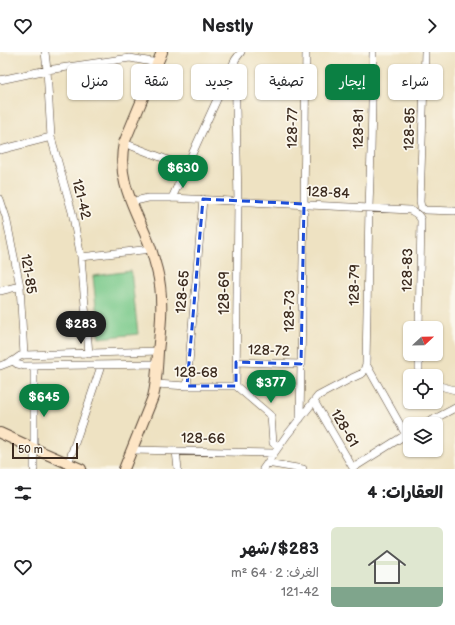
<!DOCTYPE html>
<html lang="ar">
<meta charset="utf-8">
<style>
:root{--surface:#fff;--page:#f2f2f2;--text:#202124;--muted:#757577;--accent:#0b8043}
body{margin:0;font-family:"Balsamiq Sans","Playpen Sans Arabic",sans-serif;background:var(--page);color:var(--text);direction:rtl;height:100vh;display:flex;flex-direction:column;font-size:15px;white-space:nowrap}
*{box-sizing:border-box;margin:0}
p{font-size:13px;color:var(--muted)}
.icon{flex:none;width:22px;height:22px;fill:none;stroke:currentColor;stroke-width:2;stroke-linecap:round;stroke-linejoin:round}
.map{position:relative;height:417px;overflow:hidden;direction:ltr}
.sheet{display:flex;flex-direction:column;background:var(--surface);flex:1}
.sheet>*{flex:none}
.guide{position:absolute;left:12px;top:12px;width:431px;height:36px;direction:rtl;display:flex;gap:8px}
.needle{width:26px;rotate:68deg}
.fabs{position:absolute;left:403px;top:269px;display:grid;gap:8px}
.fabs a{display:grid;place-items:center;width:40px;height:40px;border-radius:6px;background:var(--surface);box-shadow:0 1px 3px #0004;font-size:20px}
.scale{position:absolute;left:12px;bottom:10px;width:66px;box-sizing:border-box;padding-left:4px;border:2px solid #3b2a1e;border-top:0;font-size:11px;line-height:14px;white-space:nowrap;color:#3b2a1e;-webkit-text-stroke:3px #fbf7ec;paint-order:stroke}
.price{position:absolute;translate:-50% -34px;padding:0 9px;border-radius:14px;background:var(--accent);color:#fff;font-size:13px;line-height:26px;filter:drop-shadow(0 1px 2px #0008)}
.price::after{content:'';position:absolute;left:50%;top:24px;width:12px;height:9px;margin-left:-6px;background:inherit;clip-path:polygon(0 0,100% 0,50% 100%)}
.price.on{background:#222;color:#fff}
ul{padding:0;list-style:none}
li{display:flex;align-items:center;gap:12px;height:100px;padding:0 12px}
li span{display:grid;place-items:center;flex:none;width:112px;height:80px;border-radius:6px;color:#555}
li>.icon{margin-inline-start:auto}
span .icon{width:48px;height:48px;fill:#fffc;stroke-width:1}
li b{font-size:17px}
h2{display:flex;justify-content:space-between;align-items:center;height:48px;padding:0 12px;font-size:17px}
.chip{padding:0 14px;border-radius:6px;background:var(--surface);box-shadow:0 1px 3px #0004;font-size:14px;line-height:36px}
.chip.on{background:var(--accent);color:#fff}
header{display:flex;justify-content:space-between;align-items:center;height:52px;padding:0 12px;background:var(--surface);font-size:18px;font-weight:600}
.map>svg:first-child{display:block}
</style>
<header><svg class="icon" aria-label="forward" viewBox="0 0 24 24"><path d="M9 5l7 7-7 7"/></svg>Nestly<svg class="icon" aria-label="heart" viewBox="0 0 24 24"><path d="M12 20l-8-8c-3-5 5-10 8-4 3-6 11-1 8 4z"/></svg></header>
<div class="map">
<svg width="455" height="417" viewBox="0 0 455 417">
<rect width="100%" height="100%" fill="#fbf7ec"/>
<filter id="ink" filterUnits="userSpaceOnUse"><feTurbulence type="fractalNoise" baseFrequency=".025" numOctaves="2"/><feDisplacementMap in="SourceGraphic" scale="8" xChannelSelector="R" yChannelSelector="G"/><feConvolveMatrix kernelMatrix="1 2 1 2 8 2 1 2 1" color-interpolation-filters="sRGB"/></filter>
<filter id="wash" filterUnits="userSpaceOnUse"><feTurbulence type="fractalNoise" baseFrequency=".012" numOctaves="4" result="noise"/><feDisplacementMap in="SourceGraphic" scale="16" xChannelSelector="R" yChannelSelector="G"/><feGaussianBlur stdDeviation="0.9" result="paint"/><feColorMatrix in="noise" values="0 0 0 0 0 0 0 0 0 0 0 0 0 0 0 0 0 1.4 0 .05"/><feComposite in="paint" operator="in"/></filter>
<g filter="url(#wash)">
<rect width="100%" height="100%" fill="#eee2c2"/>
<path fill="#79c98a" stroke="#5a7a54" d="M131,219l7,63 -39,4 -6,-62z"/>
</g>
<g filter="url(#ink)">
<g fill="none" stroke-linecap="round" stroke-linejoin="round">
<g stroke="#564637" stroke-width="8">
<path id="street" d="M45,0l2,18 4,67 21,75 9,45 8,97
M425,0l-5,150 1,5 4,3 30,1
M0,28l47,-10 83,-12 28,5
M124,91l62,24
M0,98l51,-13
M172,146l62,-136
M0,147l6,18 14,69 4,69
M131,150l17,-4h24l238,12c5,3 9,4 11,10l-2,108
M81,205l70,-8
M0,239l20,-5
M13,309l4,3 7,2 133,-2
M236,310l65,2
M366,312l40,71
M0,314l13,-5 7,-5 4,-1 135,-4
M34,314v103
M419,324v-22
M156,332l31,2h49
M436,333l19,5
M187,334l16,-187
M236,334l2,-185 -3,-141 6,-8
M236,334l35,30 2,27 6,3
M314,349l39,67
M300,367l4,-215 2,-152
M425,372l30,-16
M132,398l142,3
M176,399l2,18
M267,411l36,6
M68,412l33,-98
M353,416l57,-36
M263,417l24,-34 31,-39 34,-18 11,-5 3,-9 3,-157 2,-56 2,-99"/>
</g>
<g stroke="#564637" stroke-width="12">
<path id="secondary" d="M0,381l35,16 46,20
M124,417l29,-72c4,-15 4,-30 5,-45 3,-27 6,-56 -1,-82 -3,-10 -5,-20 -9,-29 -13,-33 -32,-61 -24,-98l38,-91"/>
</g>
<use href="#street" stroke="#fff" stroke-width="7"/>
<use href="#secondary" stroke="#fde5c5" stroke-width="10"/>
</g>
</g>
<path fill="none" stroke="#1d4ed8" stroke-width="3" stroke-dasharray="8 5" stroke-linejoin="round" d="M203,147l101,5 -3,160 -65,-2v24h-49z"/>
<g text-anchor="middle" stroke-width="3.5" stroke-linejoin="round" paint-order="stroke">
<g font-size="14" fill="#3b2a1e" stroke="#fbf7ec">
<text transform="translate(292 76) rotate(-89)" y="5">128-77</text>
<text transform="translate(358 77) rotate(-89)" y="5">128-81</text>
<text transform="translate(409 77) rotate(-88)" y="5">128-85</text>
<text transform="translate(328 140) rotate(3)" y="5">128-84</text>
<text transform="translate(82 147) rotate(76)" y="5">121-42</text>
<text transform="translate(407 218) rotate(-89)" y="5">128-83</text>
<text transform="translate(29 222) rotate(81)" y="5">121-85</text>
<text transform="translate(354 233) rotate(-89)" y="5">128-79</text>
<text transform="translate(182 240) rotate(-85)" y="5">128-65</text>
<text transform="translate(224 241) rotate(-90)" y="5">128-69</text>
<text transform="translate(289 259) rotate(-89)" y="5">128-73</text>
<text transform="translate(269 298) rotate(2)" y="5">128-72</text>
<text transform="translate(196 320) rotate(1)" y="5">128-68</text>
<text transform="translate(345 376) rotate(60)" y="5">128-61</text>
<text transform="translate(203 386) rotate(1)" y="5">128-66</text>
</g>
</g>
</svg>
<div class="fabs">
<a><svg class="needle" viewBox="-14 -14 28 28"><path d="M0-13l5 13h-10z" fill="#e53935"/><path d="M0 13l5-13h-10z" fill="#757577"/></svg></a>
<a><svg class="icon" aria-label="locate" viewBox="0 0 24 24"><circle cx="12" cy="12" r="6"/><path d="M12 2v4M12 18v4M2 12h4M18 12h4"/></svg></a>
<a><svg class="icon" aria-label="layers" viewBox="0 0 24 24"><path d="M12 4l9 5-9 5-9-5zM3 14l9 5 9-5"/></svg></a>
</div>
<div class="scale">50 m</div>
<b class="price" style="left:183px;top:137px">$630</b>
<b class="price on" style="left:81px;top:293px">$283</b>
<b class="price" style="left:271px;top:352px">$377</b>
<b class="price" style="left:44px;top:366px">$645</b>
<div class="guide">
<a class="chip">شراء</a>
<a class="chip on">إيجار</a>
<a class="chip">تصفية</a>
<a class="chip">جديد</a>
<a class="chip">شقة</a>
<a class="chip">منزل</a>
</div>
</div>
<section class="sheet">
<h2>العقارات: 4<svg class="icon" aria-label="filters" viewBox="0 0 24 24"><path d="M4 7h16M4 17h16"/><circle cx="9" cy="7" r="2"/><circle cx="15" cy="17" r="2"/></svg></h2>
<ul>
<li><span style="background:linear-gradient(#dfe7d0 75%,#7fa58c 0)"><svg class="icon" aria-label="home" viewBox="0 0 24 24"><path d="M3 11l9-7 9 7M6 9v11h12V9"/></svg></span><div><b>$283/شهر</b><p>الغرف: 2 · 64 m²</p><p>121-42</p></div><svg class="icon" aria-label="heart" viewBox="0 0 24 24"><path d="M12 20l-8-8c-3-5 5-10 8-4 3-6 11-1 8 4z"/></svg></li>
</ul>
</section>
